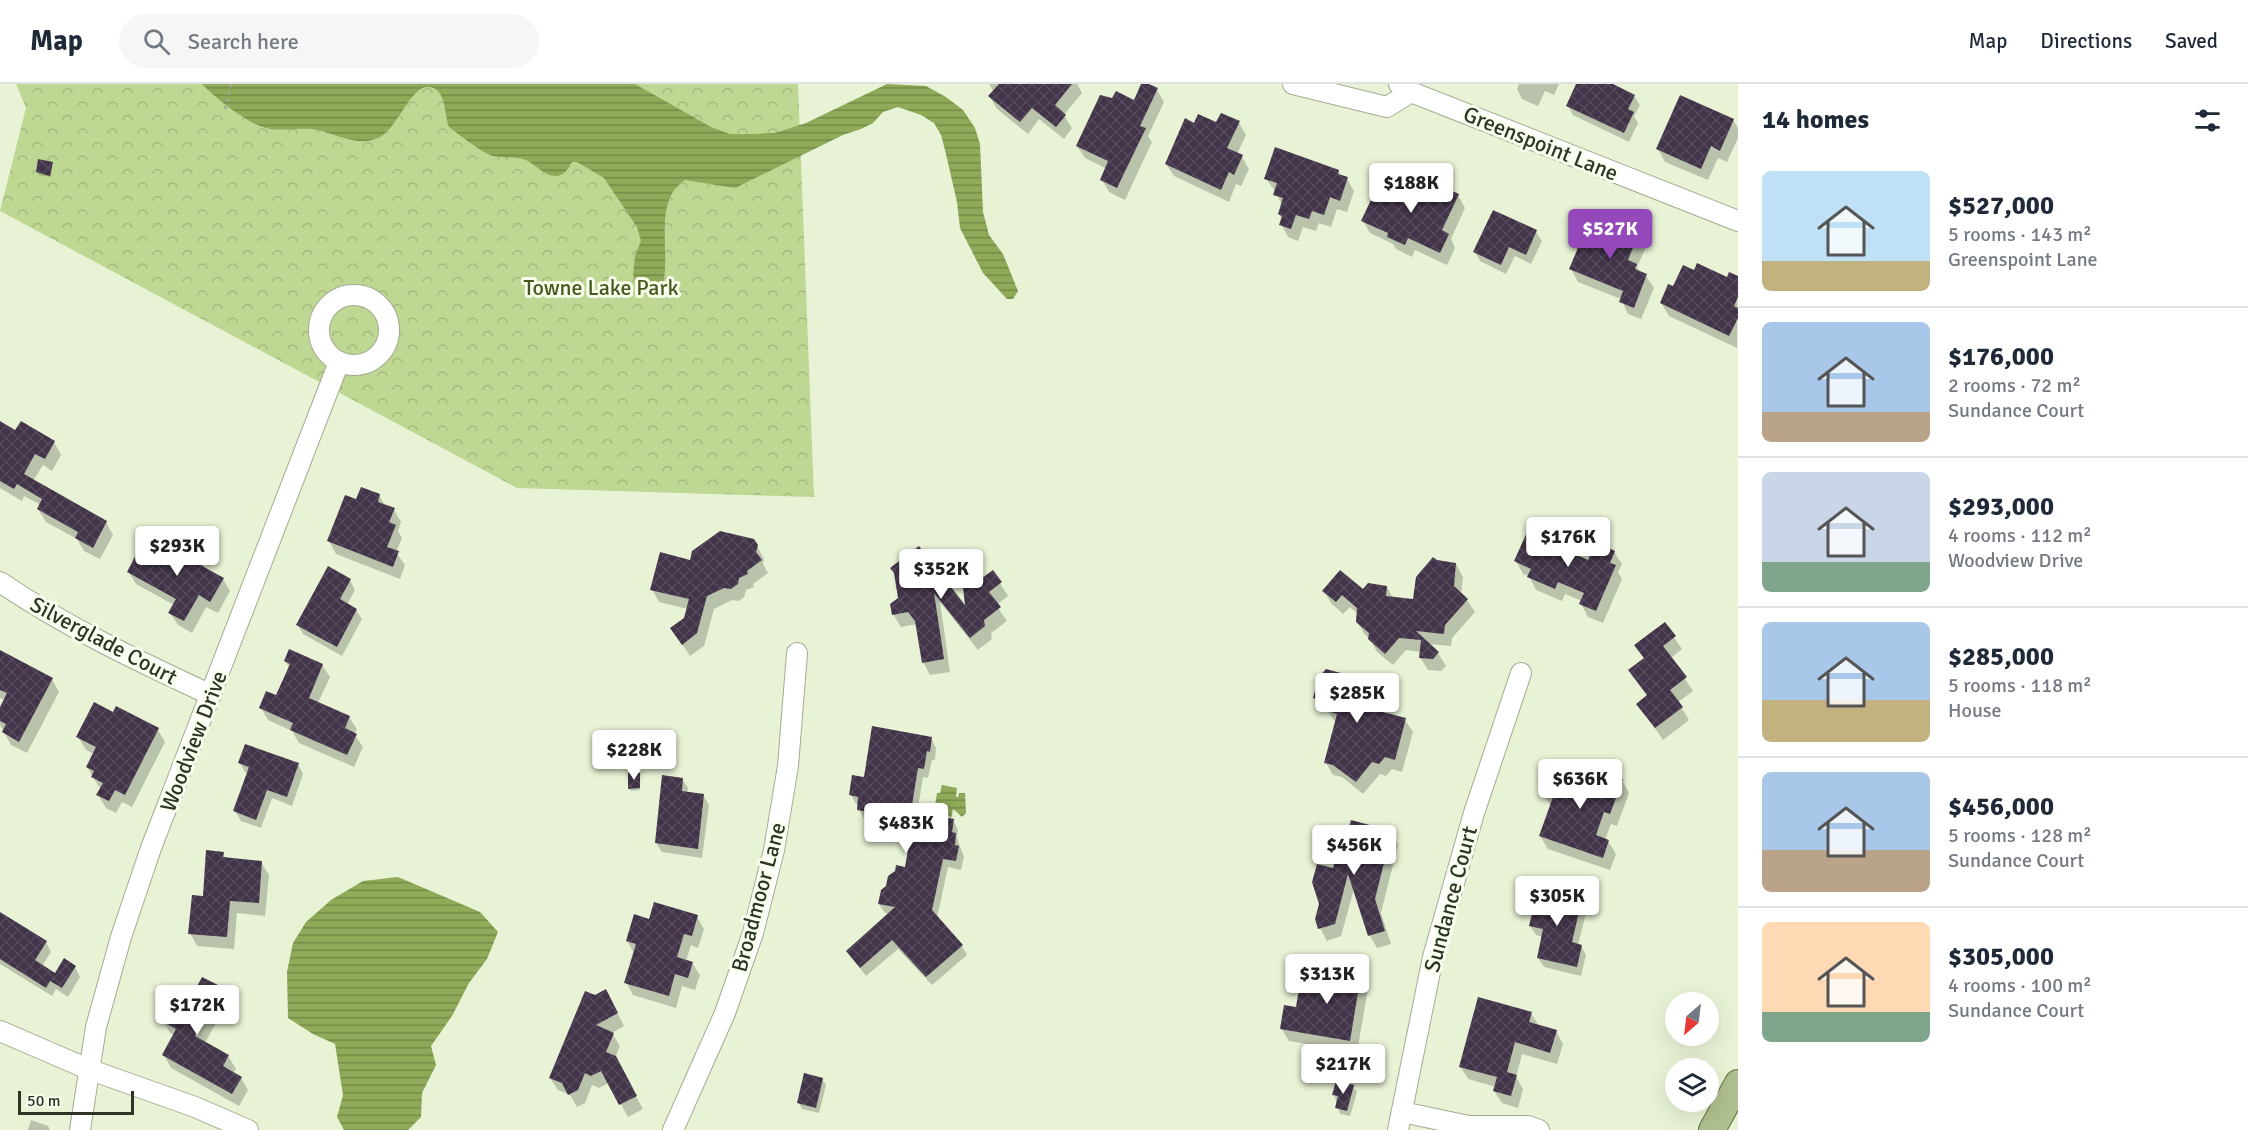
<!DOCTYPE html>
<meta charset="utf-8">
<style>
:root{--surface:#fff;--page:#f6f6f7;--text:#1f2937;--muted:#747a83;--line:#e0e1e3;--accent:#9548b9}
body{margin:0;font-family:Signika,sans-serif;background:var(--page);color:var(--text);height:100vh;display:flex;flex-direction:column;font-size:22px;white-space:nowrap}
*{box-sizing:border-box;margin:0}
p{font-size:20px;color:var(--muted)}
.icon{flex:none;width:33px;height:33px;fill:none;stroke:currentColor;stroke-width:2;stroke-linecap:round;stroke-linejoin:round}
.map{position:relative;flex:1;overflow:hidden}
.side{display:flex;flex-direction:column;background:var(--surface);width:510px}
.side>*{flex:none}
.needle{width:39px;rotate:208deg}
.controls{position:absolute;left:1665px;top:908px;display:grid;gap:12px}
.controls a{display:grid;place-items:center;width:54px;height:54px;border-radius:50%;background:var(--surface);box-shadow:0 6px 24px #0002;font-size:30px}
.scale{position:absolute;left:18px;bottom:15px;width:116px;box-sizing:border-box;padding-left:6px;border:3px solid #2f3428;border-top:0;font-size:16px;line-height:21px;white-space:nowrap;color:#2f3428;-webkit-text-stroke:4px #f8ffed;paint-order:stroke}
.price{position:absolute;translate:-50% -51px;padding:0 14px;border-radius:6px;background:#fff;color:#222;font-size:20px;line-height:39px;filter:drop-shadow(0 2px 3px #0008)}
.price::after{content:'';position:absolute;left:50%;top:36px;width:18px;height:14px;margin-left:-9px;background:inherit;clip-path:polygon(0 0,100% 0,50% 100%)}
.price.current{background:var(--accent);color:#fff}
ul{padding:0;list-style:none}
li{display:flex;align-items:center;gap:18px;height:150px;padding:0 24px}
li+li{border-top:2px solid var(--line)}
li span{display:grid;place-items:center;flex:none;width:168px;height:120px;border-radius:9px;color:#555}
li>.icon{margin-inline-start:auto}
span .icon{width:72px;height:72px;fill:#fffc;stroke-width:1}
li b{font-size:26px}
h2{display:flex;justify-content:space-between;align-items:center;height:72px;padding:0 24px;font-size:26px}
header{display:flex;align-items:center;gap:36px;box-sizing:border-box;height:84px;padding:0 30px;background:var(--surface);border-bottom:2px solid var(--line)}
header strong{font-size:28px}
nav{display:flex;gap:33px;margin-inline-start:auto;font-size:21px}
.search{width:420px;height:54px;background:var(--page);display:flex;align-items:center;gap:15px;box-sizing:border-box;padding:0 21px;border-radius:33px;color:var(--muted);font-size:22px}
main{display:flex;flex:1;min-height:0}
.map>svg:first-child{display:block}
</style>
<header>
<strong>Map</strong>
<div class="search"><svg class="icon" aria-label="search" viewBox="0 0 24 24"><circle cx="10" cy="10" r="6"/><path d="M15 15l6 6"/></svg>Search here</div>
<nav><a>Map</a><a>Directions</a><a>Saved</a></nav>
</header>
<main>
<div class="map">
<svg width="1738" height="1046" viewBox="0 0 1738 1046">
<defs>
<pattern id="forest-crowns" width="20" height="18" patternUnits="userSpaceOnUse" patternTransform="scale(1.5)"><rect width="20" height="18" fill="#bed793"/><path d="M2 6a3 3 0 1 1 6 0M12 15a3 3 0 1 1 6 0" fill="none" stroke="#a4b97f"/></pattern>
<pattern id="water-rules" width="6" height="5" patternUnits="userSpaceOnUse" patternTransform="scale(1.5)"><rect width="6" height="5" fill="#8faa58"/><path d="M0 2.5h6" fill="none" stroke="#758b49"/></pattern>
<pattern id="building-cross-hatch" width="8" height="8" patternUnits="userSpaceOnUse" patternTransform="scale(1.5)"><rect width="8" height="8" fill="#423449"/><path d="M0 0l8 8M0 8l8-8" fill="none" stroke="#55495b"/></pattern>
</defs>
<rect width="100%" height="100%" fill="#e8f3d6"/>
<path fill="url(#forest-crowns)" d="M16,0h782l16,413 -297,-9 -517,-277 26,-103z"/>
<path fill="url(#water-rules)" d="M202,0h433l76,43 19,7h23l22,-1 31,-10 81,-39 39,2 20,11 17,13 12,18 5,16 3,68 6,23 14,19 15,37 -5,8h-6l-24,-26 -23,-45 -3,-26 -12,-52 -4,-15 -7,-12 -13,-8 -23,-8 -15,5 -10,11 -12,6 -18,6 -108,53 -50,-8c-37,23 -8,88 -27,115l-9,1 -9,-7 -7,-14 2,-19 6,-15 -4,-14 -33,-49 -27,-16h-5c-4,7 -8,14 -17,14 -11,0 -20,-12 -29,-16 -12,-5 -26,0 -38,-6 -11,-5 -28,-19 -39,-27 -5,-12 -2,-42 -23,-40 -16,2 -29,41 -46,50 -23,11 -42,-3 -63,-7 -15,-3 -31,1 -46,-1 -20,-2 -56,-31 -69,-45z
M942,701l15,3 -1,9h2l1,-4h6l1,20 -4,4 -9,-8 -2,9 -3,-3h-12l2,-8 -3,-1 2,-13h3z
M398,793l82,35 18,20 -11,27 -18,24 -17,33 -21,30 5,19 -14,28 -1,24 -13,13h-64l-7,-13 6,-22 -8,-51 -22,-10 -25,-16 -1,-46 6,-29 13,-21 25,-22 32,-19z"/>
<path fill="#0003" d="M989,0h88l5,9 -18,22 8,13 -8,11 -25,-20 -11,15 -31,-25 -7,-12 4,-5z
M1143,0l14,6 7,12 -16,34 4,6 -27,58 -16,-8 -7,-12 5,-11 -22,-11 -8,-12 25,-51 11,5 22,2z
M1519,0h-1h41l-5,11 -9,-4 -7,15 -16,-7 -5,-10z
M1578,0h32l24,12 6,9 -6,11 4,7 -9,19 -56,-27 -5,-9z
M1733,36l5,8v10l-11,24 -9,-4 -10,22 -43,-18 -7,-13z
M1239,39l7,12 -9,19 5,3 7,12 -8,17 -5,-2 -7,18 -55,-26 -8,-12 29,-39z
M52,79l-1,14 -12,-2 -2,-3z
M1338,87l4,6 5,2 7,12 -7,21 -10,-3 -6,18 -12,-4 -3,8 -13,-4 -5,14 -10,-4 -7,-13 1,-5 -3,-5 3,-8 -6,-14 -10,-13z
M1386,108l72,3 7,13 -14,31 4,9 -8,17 -32,-15 -3,7 -16,-8 -3,-5 -23,-11 -7,-12z
M1494,128l42,20 6,9 -11,23 -16,-8 -9,18 -26,-13 -5,-9z
M1638,150l8,13 -9,20 4,6 5,3 8,12 -13,31 -13,-5 -7,-15 -43,-17 -7,-13 7,-17 -3,-6 36,-9z
M1694,188l33,7 11,-1 -1,70 -68,-32 -8,-13 13,-15z
M0,339l16,9 38,10 7,13 -9,16 -9,-6 -10,16 73,41 7,13 -13,24 -16,-8 -7,-12 -31,-17 -8,-13 3,-4 -17,-9 -2,5 -22,-13z
M379,411l7,12 8,3 7,12 -3,9 4,7 -6,14 9,13 -5,14 -64,-25 -7,-13 28,-40z
M1539,450l4,8 46,20 25,-10 8,12 -4,8 4,7 -19,44 -15,-6 -7,-13 1,-3 -17,-7 -3,7 -26,-11 -7,-14 -6,-2 -7,-13z
M757,462l7,13 -1,5 5,9 -15,11 1,3 -8,3 -2,7 -5,4 -7,-1 -18,9 -10,37 -14,10 -18,-27 13,-10 3,-10 -29,-7 -7,-13 39,-27z
M198,466l7,13 -2,5 20,11 7,12 -12,22 -12,-6 -14,26 -14,-8 -8,-12 4,-8 -38,-21 -8,-13 41,-8z
M1437,478l19,2 7,13 -2,17 6,6 8,12 -23,26 -1,8 -23,-2 10,9 8,13 -5,5 -13,-1 -8,-13 1,-5 -15,-2 -13,15 -16,-13 -7,-13 -5,-4 -8,-13 1,-8 -8,-7 -7,7 -12,-11 -7,-12h39l24,-4 6,11 21,3z
M892,484l76,42 14,-30 11,-8 15,24 -12,9 11,16 -16,12 1,6 -14,11 -38,-48 10,70 -20,3 -7,-13 -6,-38 -16,3 -8,-13 6,-15 -3,-24z
M350,496l5,10 -8,15 9,5 6,9 -20,37 -39,-22 -5,-9z
M1665,540l17,25 -11,9 22,33 -15,11 11,18 -26,20 -25,-36 10,-7 -18,-26 15,-11 -9,-14z
M0,568l52,27 7,13 -32,61 -16,-8 -11,-20v-15l5,-10 -5,-2z
M285,577l37,4 8,12 -12,26 31,14 8,12 -3,5 9,13 -9,20 -55,-24 -7,-12 -24,-11 -7,-12 16,-11 13,-29z
M1377,601l8,12 -5,16 25,7 8,12 -11,40 -10,-3 -6,7 -6,-2 -17,20 -21,-17 -9,-2 -7,-12 10,-40 -8,-11 -6,-1 -7,-13z
M114,630l44,16 7,12 -33,65 -10,-5 -6,11 -10,-5 -8,-13 3,-5 -14,-23 7,-13 -8,-4 -8,-13z
M931,654l5,10 -1,12h-3l-4,18 -5,-1 -5,31 6,7 29,5 5,10 -1,8 7,19 -3,13 -13,-3 -11,51 25,28 5,9 -35,30 -34,-36 -32,27 -18,-24 42,-38 -5,-1 -6,-9 27,-35 7,-41 -49,-9 -5,-10v-4l-3,-1 -5,-9 14,-17z
M240,679l58,1 5,10 -11,32 -20,-8 -11,30 -20,-7 -6,-10 14,-37 -4,-2z
M639,690l1,16 -9,1 -2,-3z
M682,695l6,9 -1,5 16,2 6,10 -7,53 -40,-6 -6,-9z
M1622,696l7,13 -12,33 -6,-2 -6,16 3,1 8,13 -6,16 -62,-21 -8,-13 11,-30 -9,-14z
M1391,749l7,12 -17,68 10,31 -14,4 -7,-12 -16,-47 -13,47 -14,5 -7,-13 14,-58z
M223,770l3,5 35,3 8,13 -4,41 -28,-3 -3,36 -37,-3 -7,-13z
M1581,816l6,9 -9,36 3,1 5,9 -5,21 -37,-9 -6,-9 5,-21 -7,-2 -6,-9z
M697,833l7,12 -6,19 -7,-3 -5,16 6,2 8,12 -5,15 -13,-4 -6,22 -43,-13 -7,-13 8,-29 -7,-12z
M0,834l46,24 5,10 -9,14 14,9 19,-8 5,10 -12,20 -12,-8 -4,7 -52,-32z
M1362,886l7,12 -12,71 -68,-12 -8,-13 16,-20 26,-13z
M220,905l8,12 -23,42 23,13 8,13 -3,4 8,5 7,12 -9,16 -68,-38 -7,-13 11,-20 -5,-2 -7,-13z
M613,920l11,22 -12,7 8,13 -5,12 28,51 -15,8 -19,-34 -10,5 -7,-3 -7,18 -8,4 -7,-12 -12,-5 -8,-12z
M1531,929l8,13 17,5 7,13 -6,20 -35,-10 -6,23 7,12 -5,19 -16,-5 -8,-12 2,-4 -28,-8 -8,-13z
M822,995l4,6 -7,28 -17,-4 -3,-6z
M1353,1003l4,5 -7,24 -10,-2 -6,-20z
M31,1036l17,6 2,4h-22z"/>
<path fill="url(#building-cross-hatch)" d="M999,0h73l-17,21 11,10 -10,12 -24,-19 -12,14 -32,-26z
M1141,0h8l9,4 -18,38 6,2 -29,60 -17,-8 8,-19 -32,-15 24,-51 12,3 4,-7 18,9z
M1576,0h37l22,11 -7,14 6,3 -10,21 -58,-27z
M1680,11l54,24 -14,32 -9,-5 -10,23 -45,-20z
M1221,29l19,8 -13,27 16,7 -9,20 -5,-3 -8,18 -56,-26 20,-46 9,5 4,-9 18,8z
M1275,63l64,23 -1,4 10,3 -8,24 -10,-4 -6,18 -12,-4 -3,8 -13,-4 -5,14 -12,-4 3,-9 -4,-2 5,-16 -10,-3 4,-12 -13,-4z
M38,75l15,3 -3,14 -14,-4z
M1391,93l33,15 2,-4 12,5 3,-7 18,8 -17,36 7,4 -9,19 -32,-15 -3,7 -18,-8 1,-4 -27,-12 16,-34 8,3z
M1493,126l44,20 -11,25 -17,-8 -8,18 -28,-13z
M1583,139l27,12 5,-12 24,10 -11,27 9,4 -2,5 12,5 -13,34 -15,-6 4,-11 -54,-22 9,-21 -5,-2z
M1697,179l30,14 2,-5 9,4v21l-4,9 4,2v10l-9,18 -69,-33 8,-19 5,2 10,-21 11,5z
M0,337l15,9 6,-9 34,20 -10,18 -10,-5 -11,20 83,47 -14,27 -18,-10 3,-6 -41,-23 5,-10 -25,-15 -3,5 -14,-8z
M361,403l19,7 -2,8 17,6 -6,14 7,3 -9,22 12,4 -6,16 -66,-26 18,-46 11,4z
M1529,444l11,5 -2,5 50,22 8,-18 19,9 -5,12 6,2 -20,46 -17,-7 5,-11 -26,-11 -3,7 -28,-12 4,-8 -17,-8z
M720,447l34,8 4,6 -2,7 6,8 -15,11 1,3 -9,4 -1,6 -7,5 -7,-1 -17,8 -10,37 -15,12 -12,-17 14,-10 5,-19 -39,-9 10,-38 30,8 2,-9z
M181,455l18,10 -6,12 31,17 -14,24 -11,-7 -15,26 -16,-8 8,-14 -49,-27 14,-27 28,16z
M919,462l46,59 -4,-35 9,-7 12,15 11,-8 9,12 -13,10 12,15 -17,13 1,6 -15,12 -36,-45 10,66 -22,4 -7,-42 -7,-9 -16,3 -2,-11 8,-6 -4,-25 -4,-5z
M1433,473l4,3 19,3 -2,23 14,13 -23,26 -1,9 -28,-3 23,21 -6,7 -14,-1 2,-18 -22,-2 -14,16 -17,-15 1,-6 -13,-11 1,-14 -15,-13 -6,7 -14,-11 18,-21 23,19 5,-6 19,3 -1,10 27,3 3,-22z
M328,482l23,13 -11,20 17,10 -20,38 -41,-22z
M1665,538l11,14 -13,10 24,31 -17,13 13,17 -28,21 -19,-24 11,-9 -19,-25 16,-12 -10,-13z
M289,565l34,15 -14,34 41,18 -5,12 12,6 -10,21 -57,-25 3,-7 -34,-15 7,-17 10,4 14,-31 -6,-3z
M0,566l53,28 -34,64 -17,-10 4,-8 -6,-3v-14l7,-14 -7,-3z
M1326,585l52,14 -7,26 35,9 -11,42 -10,-3 -6,7 -7,-2 -16,20 -23,-17 -9,-2 13,-49 -12,-4 2,-8 -14,-4 6,-21z
M94,618l19,10 3,-6 43,22 -34,67 -10,-5 -6,11 -13,-6 7,-12 -12,-6 3,-6 -8,-4 10,-20 -20,-10z
M872,642l60,11 -2,15 -3,-1 -3,18 -6,-1 -6,37 10,3 -1,5 33,6 -2,13 4,1 -1,12 4,1 -3,15 -13,-2 -11,51 31,35 -37,32 -34,-37 -32,28 -14,-17 49,-44 -17,-3 3,-14 5,-4 2,-10 7,-5 1,-6 9,2 8,-47 -56,-10 1,-13 -9,-2 3,-20 12,2z
M245,660l54,19 -12,34 -20,-7 -11,30 -23,-9 16,-44 -11,-4z
M1583,681l40,14 -13,35 -6,-2 -8,23 13,5 -6,18 -64,-22 14,-39 -12,-4 6,-19 29,11z
M628,689h12v15l-12,1z
M662,691l21,3 -1,13 22,3 -6,55 -43,-6z
M1351,736l41,11 -17,68 10,32 -17,5 -20,-62 -13,50 -17,5 -3,-10 4,-15 -7,-22 5,-18 16,4 6,-21 5,-2z
M206,766l18,2 -1,5 39,4 -3,42 -29,-2 -3,36 -39,-3 4,-39 11,1z
M1538,804l44,11 -10,43 10,3 -5,22 -40,-9 6,-29 -14,-3z
M654,818l44,13 -6,21 -8,-2 -7,23 16,5 -5,16 -13,-4 -6,22 -45,-13 12,-39 -10,-3 8,-27 15,5z
M0,828l47,29 -12,19 20,13 9,-15 12,8 -14,22 -12,-7 -4,7 -46,-29z
M1327,878l35,6 -12,73 -70,-12 4,-24 12,2 3,-18 23,4z
M202,893l20,10 -27,49 34,19 -6,11 19,11 -10,17 -70,-39 14,-26 -15,-9 18,-34 14,8z
M606,905l12,24 -22,12 18,8 -8,19 10,4 21,40 -18,9 -18,-34 -10,5 -6,-3 -7,17 -10,5 -6,-12 -13,-5 36,-87 10,4z
M1478,913l54,15 -3,10 28,8 -7,23 -35,-11 -8,30 10,3 -6,21 -18,-5 4,-14 -38,-10z
M804,989l19,5 -7,30 -19,-5z
M1336,997l18,4 -7,26 -12,-3 3,-12 -6,-1z"/>
<g fill="none" stroke-linecap="round" stroke-linejoin="round">
<g stroke="#a2ac91" stroke-width="22">
<path id="minor" d="M1293,0l94,23 24,-15
M1399,0l12,8 327,129
M319 246a35 35 0 1 1 70 0a35 35 0 1 1-70 0Z
M0,498c66,45 138,79 211,113
M0,947l88,38 107,38 53,23
M1402,1028l67,14h59l11,4
M80,1046l16,-103 25,-90 30,-89 188,-486
M673,1046l52,-117 28,-80 21,-83 14,-84 9,-113
M1398,1046l35,-173 41,-144 47,-140"/>
</g>
<g stroke="#60733a" stroke-width="28">
<path id="major" d="M1712,1046l26,-47"/>
</g>
<path stroke="#a2ab94" stroke-width="3" stroke-dasharray="3 4.5" stroke-linecap="butt" d="M225,25l6,-25"/>
<use href="#minor" stroke="#fff" stroke-width="20"/>
<use href="#major" stroke="#b0bf8f" stroke-width="26"/>
</g>
<g text-anchor="middle" stroke-width="6" stroke-linejoin="round" paint-order="stroke">
<g font-size="22" fill="#2f3428" stroke="#f8ffed">
<text transform="translate(1541 59) rotate(22)" y="8">Greenspoint Lane</text>
<text transform="translate(104 556) rotate(28)" y="8">Silverglade Court</text>
<text transform="translate(193 657) rotate(-69)" y="8">Woodview Drive</text>
<text transform="translate(758 813) rotate(-75)" y="8">Broadmoor Lane</text>
<text transform="translate(1450 815) rotate(-75)" y="8">Sundance Court</text>
</g>
<g font-size="22" fill="#47591e" stroke="#f8ffed">
<text x="601" y="211">Towne Lake Park</text>
</g>
</g>
</svg>
<div class="controls">
<a><svg class="needle" viewBox="-14 -14 28 28"><path d="M0-13l5 13h-10z" fill="#e53935"/><path d="M0 13l5-13h-10z" fill="#747a83"/></svg></a>
<a><svg class="icon" aria-label="layers" viewBox="0 0 24 24"><path d="M12 4l9 5-9 5-9-5zM3 14l9 5 9-5"/></svg></a>
</div>
<div class="scale">50 m</div>
<b class="price" style="left:1411px;top:130px">$188K</b>
<b class="price current" style="left:1610px;top:176px">$527K</b>
<b class="price" style="left:1568px;top:484px">$176K</b>
<b class="price" style="left:177px;top:493px">$293K</b>
<b class="price" style="left:941px;top:516px">$352K</b>
<b class="price" style="left:1357px;top:640px">$285K</b>
<b class="price" style="left:634px;top:697px">$228K</b>
<b class="price" style="left:1580px;top:726px">$636K</b>
<b class="price" style="left:906px;top:770px">$483K</b>
<b class="price" style="left:1354px;top:792px">$456K</b>
<b class="price" style="left:1557px;top:843px">$305K</b>
<b class="price" style="left:1327px;top:921px">$313K</b>
<b class="price" style="left:197px;top:952px">$172K</b>
<b class="price" style="left:1343px;top:1011px">$217K</b>
</div>
<section class="side">
<h2>14 homes<svg class="icon" aria-label="filters" viewBox="0 0 24 24"><path d="M4 7h16M4 17h16"/><circle cx="9" cy="7" r="2"/><circle cx="15" cy="17" r="2"/></svg></h2>
<ul>
<li><span style="background:linear-gradient(#bfe0f5 75%,#c2b280 0)"><svg class="icon" aria-label="home" viewBox="0 0 24 24"><path d="M3 11l9-7 9 7M6 9v11h12V9"/></svg></span><div><b>$527,000</b><p>5 rooms · 143 m²</p><p>Greenspoint Lane</p></div></li>
<li><span style="background:linear-gradient(#a9c7e8 75%,#b9a48a 0)"><svg class="icon" aria-label="home" viewBox="0 0 24 24"><path d="M3 11l9-7 9 7M6 9v11h12V9"/></svg></span><div><b>$176,000</b><p>2 rooms · 72 m²</p><p>Sundance Court</p></div></li>
<li><span style="background:linear-gradient(#c9d6e8 75%,#7fa58c 0)"><svg class="icon" aria-label="home" viewBox="0 0 24 24"><path d="M3 11l9-7 9 7M6 9v11h12V9"/></svg></span><div><b>$293,000</b><p>4 rooms · 112 m²</p><p>Woodview Drive</p></div></li>
<li><span style="background:linear-gradient(#a9c7e8 65%,#c2b280 0)"><svg class="icon" aria-label="home" viewBox="0 0 24 24"><path d="M3 11l9-7 9 7M6 9v11h12V9"/></svg></span><div><b>$285,000</b><p>5 rooms · 118 m²</p><p>House</p></div></li>
<li><span style="background:linear-gradient(#a9c7e8 65%,#b9a48a 0)"><svg class="icon" aria-label="home" viewBox="0 0 24 24"><path d="M3 11l9-7 9 7M6 9v11h12V9"/></svg></span><div><b>$456,000</b><p>5 rooms · 128 m²</p><p>Sundance Court</p></div></li>
<li><span style="background:linear-gradient(#ffd9b3 75%,#7fa58c 0)"><svg class="icon" aria-label="home" viewBox="0 0 24 24"><path d="M3 11l9-7 9 7M6 9v11h12V9"/></svg></span><div><b>$305,000</b><p>4 rooms · 100 m²</p><p>Sundance Court</p></div></li>
</ul>
</section>
</main>
